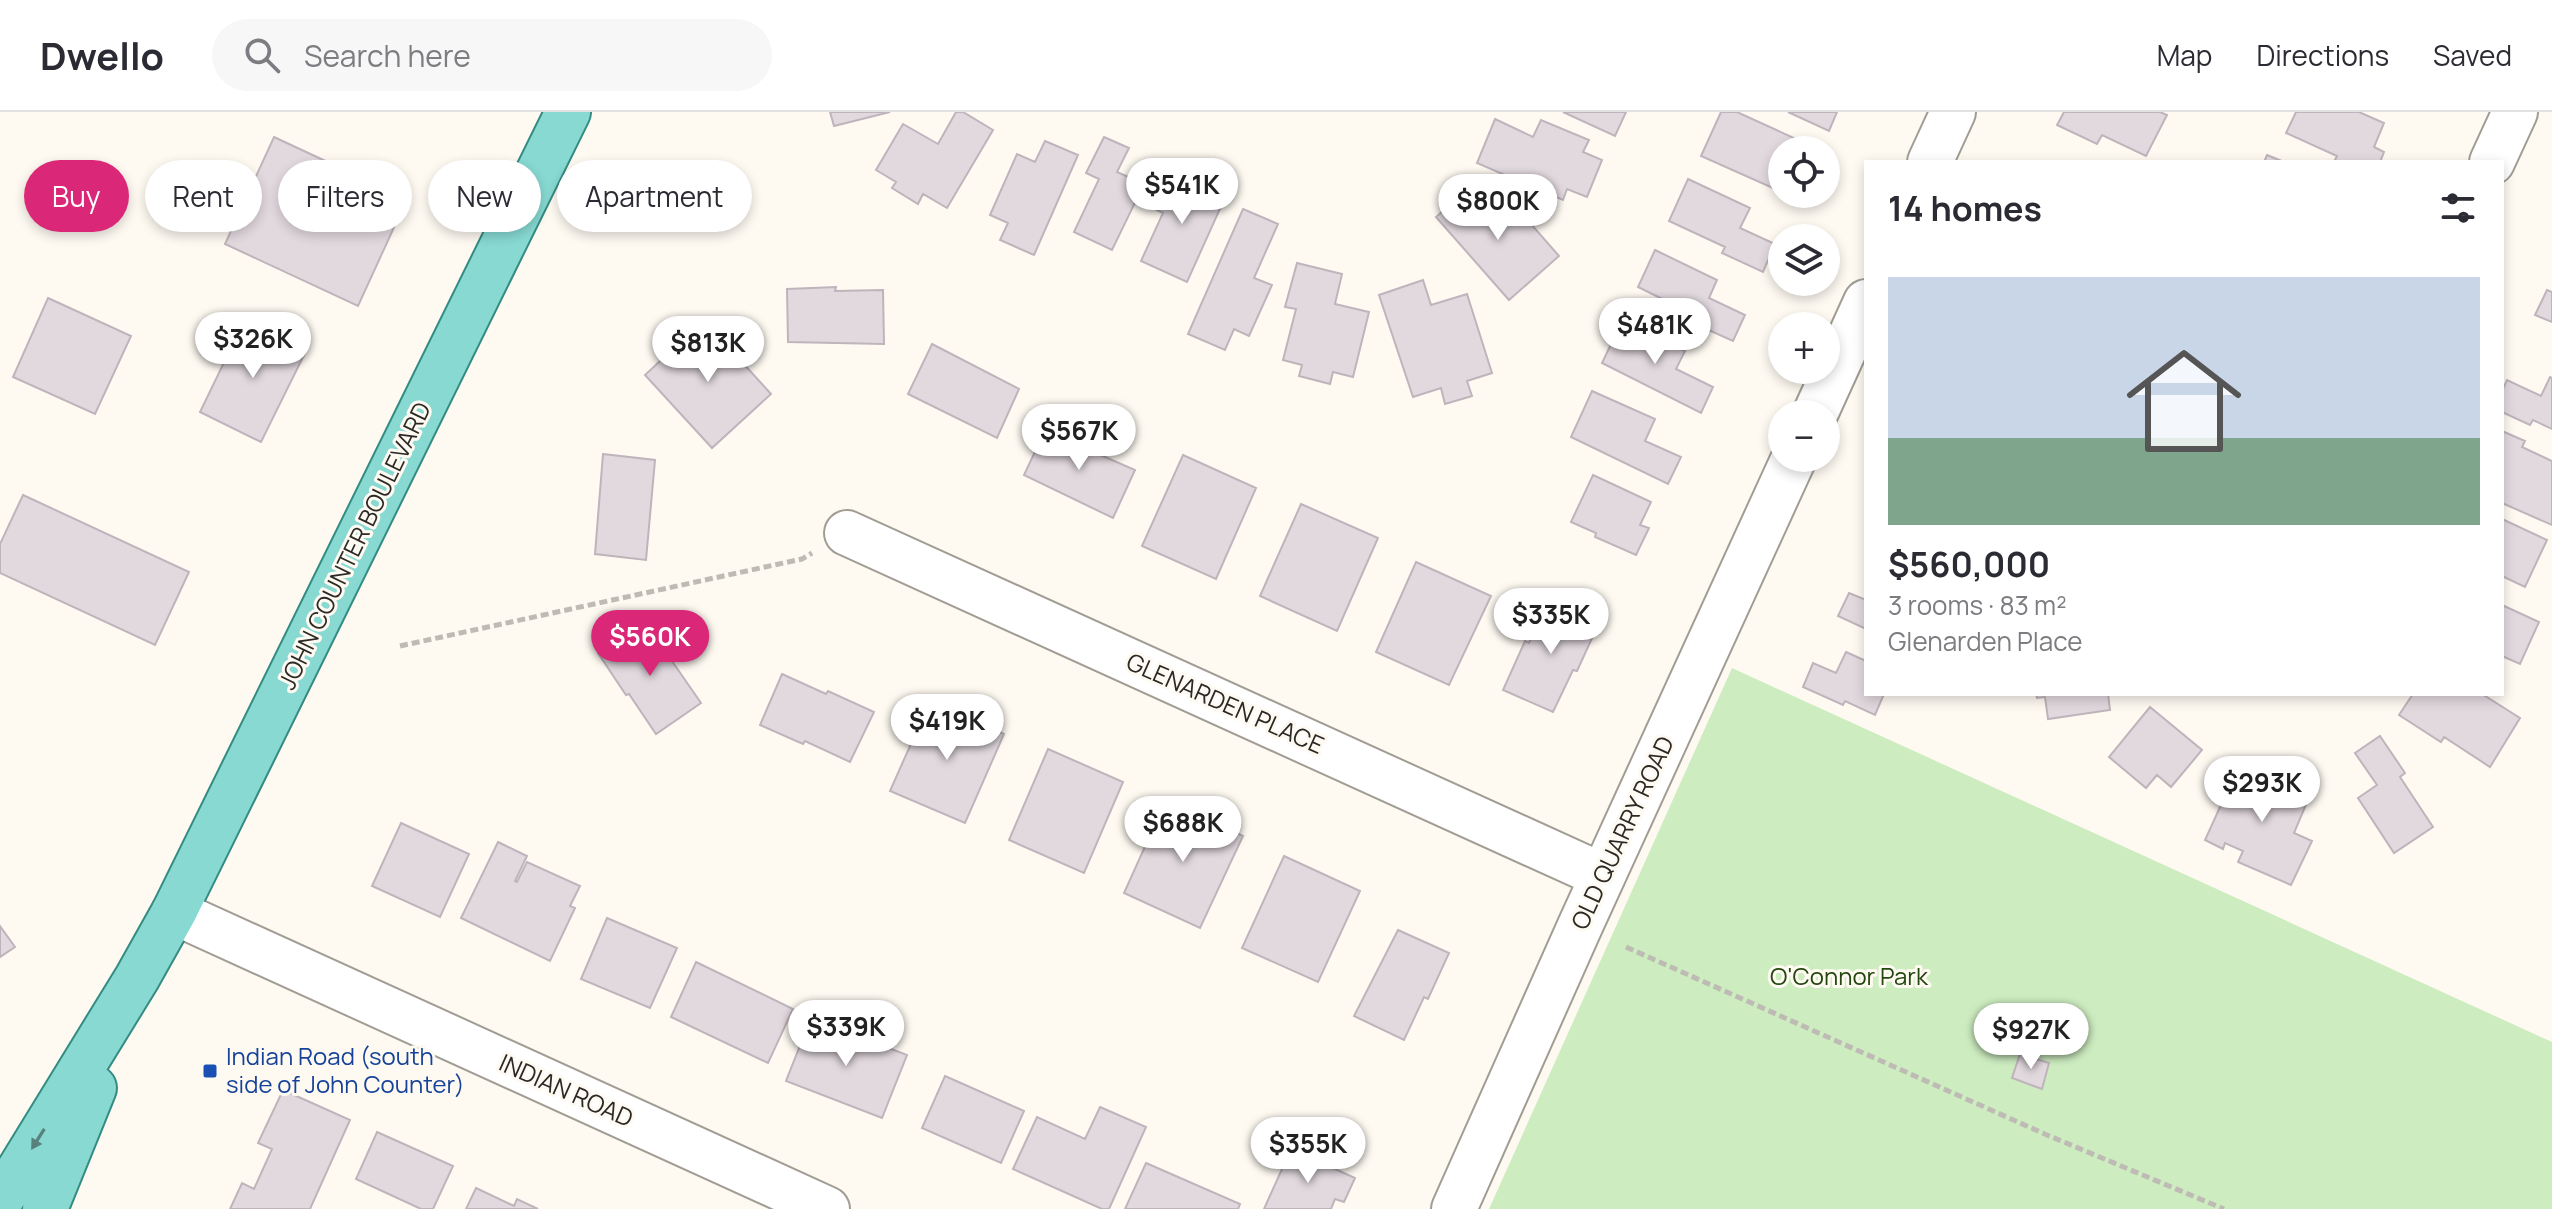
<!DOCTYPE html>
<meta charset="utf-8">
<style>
:root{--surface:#fff;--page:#f7f7f7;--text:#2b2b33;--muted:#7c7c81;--line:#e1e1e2;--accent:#db2777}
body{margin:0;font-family:Manrope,sans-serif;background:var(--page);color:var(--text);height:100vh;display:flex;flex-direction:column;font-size:30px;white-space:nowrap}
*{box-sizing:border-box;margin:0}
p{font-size:26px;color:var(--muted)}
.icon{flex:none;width:44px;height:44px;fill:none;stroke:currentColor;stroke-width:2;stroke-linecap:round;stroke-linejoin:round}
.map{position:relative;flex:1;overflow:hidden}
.panel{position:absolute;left:1864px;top:48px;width:640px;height:536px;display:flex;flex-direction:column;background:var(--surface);border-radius:0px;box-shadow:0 4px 12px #0003}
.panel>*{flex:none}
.top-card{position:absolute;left:24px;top:48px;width:760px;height:72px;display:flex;gap:16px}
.buttons{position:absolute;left:1768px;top:24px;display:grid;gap:16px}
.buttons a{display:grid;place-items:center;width:72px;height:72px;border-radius:50%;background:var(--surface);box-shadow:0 4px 12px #0003;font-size:40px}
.price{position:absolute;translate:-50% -68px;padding:0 18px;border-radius:28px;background:#fff;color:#222;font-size:26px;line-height:52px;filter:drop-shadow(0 2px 4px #0008)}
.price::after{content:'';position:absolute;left:50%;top:48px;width:24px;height:18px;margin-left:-12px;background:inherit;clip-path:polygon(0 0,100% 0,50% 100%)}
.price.current{background:var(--accent);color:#fff}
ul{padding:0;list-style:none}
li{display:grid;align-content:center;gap:16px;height:424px;padding:0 24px}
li+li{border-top:2px solid var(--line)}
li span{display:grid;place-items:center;height:248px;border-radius:0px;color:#555}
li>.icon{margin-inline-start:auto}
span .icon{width:144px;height:144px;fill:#fffc;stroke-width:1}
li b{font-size:34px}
h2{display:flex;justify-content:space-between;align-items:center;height:96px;padding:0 24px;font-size:34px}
.pill{padding:0 28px;border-radius:36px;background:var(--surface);box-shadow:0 4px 12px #0003;font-size:28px;line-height:72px}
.pill.current{background:var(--accent);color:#fff}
header{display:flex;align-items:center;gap:48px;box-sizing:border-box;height:112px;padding:0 40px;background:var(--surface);border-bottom:2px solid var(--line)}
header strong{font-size:38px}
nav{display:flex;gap:44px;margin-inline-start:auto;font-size:28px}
.search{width:560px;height:72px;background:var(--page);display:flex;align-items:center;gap:20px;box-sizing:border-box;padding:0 28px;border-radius:44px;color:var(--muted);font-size:30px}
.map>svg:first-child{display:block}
</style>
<header>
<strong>Dwello</strong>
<div class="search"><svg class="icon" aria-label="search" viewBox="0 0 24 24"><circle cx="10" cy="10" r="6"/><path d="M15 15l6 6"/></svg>Search here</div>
<nav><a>Map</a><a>Directions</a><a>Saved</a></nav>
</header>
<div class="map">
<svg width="2552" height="1097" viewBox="0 0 2552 1097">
<rect width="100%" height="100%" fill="#fefaf2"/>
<path fill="#cdecc0" d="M1732,556l820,374v167h-1063z"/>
<path fill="#e2d9df" stroke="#beb4bb" stroke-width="2" d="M830,0h60l-56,14z
M956,0h7l30,18 -46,78 -24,-14 -5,10 -26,-16 4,-6 -20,-12 27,-46 35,20z
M1563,0h63l-11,24z
M1721,0h16l59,27 -4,11h-10v42l-81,-36z
M1788,0h49l-8,19z
M2064,0h96l7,3 -21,41 -44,-21 -5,9 -40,-19z
M2296,0h63l25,11 -10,24 10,5 -4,10h-46l3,-6 -51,-23z
M1495,7l38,18 8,-17 48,20 -6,12 19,8 -15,37 -20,-8 -4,11 -86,-37z
M274,25l133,62 -49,107 -133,-62z
M1104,25l25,11 -12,24 27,12 -32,66 -38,-18 25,-53 -13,-6z
M1045,29l33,14 -44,100 -34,-15 8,-17 -18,-8 27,-61 18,8z
M2267,43l17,7h-20z
M1173,57l36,16 -4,10 18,7 -36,80 -46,-21 22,-48 -8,-4z
M1688,67l62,29 -10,20 35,16 -12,28 -41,-19 3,-6 -56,-26z
M1471,74l31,36 15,-14 42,48 -50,44 -73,-83z
M1243,97l35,15 -24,54 18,7 -23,51 -15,-7 -9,21 -37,-16z
M1655,138l62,30 -8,18 36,17 -12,26 -40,-18 4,-7 -59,-29z
M1297,151l45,11 -7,30 34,8 -16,65 -20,-5 -3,12 -31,-8 3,-11 -19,-5 13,-51 -11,-2z
M1423,168l8,25 36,-11 25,79 -25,8 5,15 -27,8 -4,-16 -28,9 -34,-102z
M836,175l-1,4 48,-1 1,54 -96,-2 -1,-53z
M2547,178l5,2v30l-17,-7z
M48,186l83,38 -36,78 -82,-37z
M245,207l62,30 -46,93 -61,-30z
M704,208l67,74 -59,54 -67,-73z
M1622,209l63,30 -9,18 37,18 -12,26 -99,-50z
M932,232l87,45 -22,49 -89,-44z
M2550,265l2,1v51l-19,-9 -3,5 -28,-13v-21l5,-11 34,16z
M1592,279l63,28 -10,22 36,16 -13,27 -97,-47z
M1048,312l44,21 -3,5 46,20 -22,48 -89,-43z
M2502,319l23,10 -3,6 30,14v64l-50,-22z
M603,342l52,6 -9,100 -51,-6z
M1183,343l73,33 -40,91 -74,-33z
M1593,363l58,27 -11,23 9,3 -13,27 -41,-18 1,-4 -25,-11z
M23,383l166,77 -34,73 -155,-72v-29z
M1301,392l77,34 -41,93 -77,-35z
M2502,407l45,21 -22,47 -23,-11z
M1416,450l75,34 -42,89 -73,-33z
M1849,481l17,7v29l-28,-13z
M1549,487l50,24 -22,48 -4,-1 -20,42 -50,-22 22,-49 4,2z
M2502,493l37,17 -19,42 -18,-8z
M645,510l56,81 -45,31 -27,-40 -3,1 -28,-42z
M1846,540l20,9v33h18l-9,21 -30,-14 -2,4 -40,-18 10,-24 23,10z
M782,562l44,20 2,-3 46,21 -24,50 -45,-21 -2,3 -43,-19z
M2036,582h72l2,16 -62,9 -3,-22 -8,1z
M2413,582h69l38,24 -30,49 -46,-30 -3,5 -42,-27z
M930,589l74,33 -39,89 -75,-32z
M2150,595l52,43 -31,37 -14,-12 -11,13 -37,-31z
M2380,624l25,37 -5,4 33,50 -39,26 -36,-55 19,-13 -22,-32z
M1048,637l75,33 -39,91 -75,-33z
M2240,651l70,32 -16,38 18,8 -21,44 -53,-23 5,-11 -18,-8 -2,6 -18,-9z
M1166,688l77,36 -43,92 -76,-35z
M401,711l68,31 -29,63 -68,-31z
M498,730l29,14 -12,25 2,1 10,-20 53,24 -10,20 5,2 -25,53 -89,-43z
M1284,744l76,35 -42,91 -76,-34z
M607,806l70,30 -27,60 -69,-29z
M0,814l15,21 -15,10z
M1398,818l51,23 -21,46 -4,-2 -20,43 -50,-24z
M696,850l97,47 -25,54 -97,-46z
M811,906l96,37 -25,63 -96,-37z
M2020,942l29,9 -7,26 -30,-11z
M945,964l79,35 -23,52 -79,-35z
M283,978l67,30 -40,89h-80l12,-26 12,6 18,-40 -14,-6z
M1100,995l46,20 -37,82h-7l-89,-40 24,-52 48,22z
M377,1020l76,34 -20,43h-12l-65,-30z
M1291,1037l64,29 -11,24 -9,-3 -4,10h-67z
M1146,1051l94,41 -2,5h-113z
M476,1076l38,18 3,-7 21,10h-72z"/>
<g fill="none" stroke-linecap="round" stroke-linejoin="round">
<g stroke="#a29d94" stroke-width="48">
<path id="minor" d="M1930,50l23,-50
M2492,50l23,-50
M1815,302l51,-112
M847,421l756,343
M174,800l653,297
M1454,1097l126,-283 214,-468"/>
</g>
<g stroke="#338b82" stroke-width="48">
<path id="major" d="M0,1089l137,-223 37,-66 394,-800
M45,1097l49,-121"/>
</g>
<path stroke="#bebbb4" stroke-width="5" stroke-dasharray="8 4" stroke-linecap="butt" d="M400,534l402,-87 10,-6
M1626,835l421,188 177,74"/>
<use href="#minor" stroke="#fff" stroke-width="44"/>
<use href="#major" stroke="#87d9d2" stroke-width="44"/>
</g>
<defs><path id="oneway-solid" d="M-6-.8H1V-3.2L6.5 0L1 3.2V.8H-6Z" transform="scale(2)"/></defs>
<use fill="#59817c" href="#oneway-solid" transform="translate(38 1027) rotate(122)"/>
<rect fill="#1a4fb4" stroke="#fefaf2" stroke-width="3" x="202" y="951" width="16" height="16" rx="4"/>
<g text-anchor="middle" stroke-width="6" stroke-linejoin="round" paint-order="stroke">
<g font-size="24" fill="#2b2926" stroke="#fefaf2">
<text transform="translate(355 434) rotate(-64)" y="8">JOHN COUNTER BOULEVARD</text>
<text transform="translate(1225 592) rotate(24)" y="8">GLENARDEN PLACE</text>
<text transform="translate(1623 721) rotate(-65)" y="8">OLD QUARRY ROAD</text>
<text transform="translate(566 979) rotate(24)" y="8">INDIAN ROAD</text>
</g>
<g font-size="24" fill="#23480f" stroke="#fefaf2">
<text x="1849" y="873">O'Connor Park</text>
</g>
<g font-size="24" fill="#164399" stroke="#fefaf2" text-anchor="start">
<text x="226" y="953">Indian Road (south<tspan x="226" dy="28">side of John Counter)</tspan></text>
</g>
</g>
</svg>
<div class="buttons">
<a><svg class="icon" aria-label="locate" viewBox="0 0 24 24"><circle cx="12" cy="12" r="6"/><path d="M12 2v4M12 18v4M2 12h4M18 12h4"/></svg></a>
<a><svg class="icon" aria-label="layers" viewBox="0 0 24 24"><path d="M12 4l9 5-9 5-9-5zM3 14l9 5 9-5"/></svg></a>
<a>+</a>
<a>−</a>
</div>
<b class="price" style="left:1182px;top:114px">$541K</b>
<b class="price" style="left:1498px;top:130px">$800K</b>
<b class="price" style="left:1655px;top:254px">$481K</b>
<b class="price" style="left:253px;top:268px">$326K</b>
<b class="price" style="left:708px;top:272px">$813K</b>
<b class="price" style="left:1079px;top:360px">$567K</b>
<b class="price" style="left:1551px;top:544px">$335K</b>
<b class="price current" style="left:650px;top:566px">$560K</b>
<b class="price" style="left:947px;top:650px">$419K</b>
<b class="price" style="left:2262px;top:712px">$293K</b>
<b class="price" style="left:1183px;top:752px">$688K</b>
<b class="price" style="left:846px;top:956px">$339K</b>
<b class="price" style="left:2031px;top:959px">$927K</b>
<b class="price" style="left:1308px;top:1073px">$355K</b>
<div class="top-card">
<a class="pill current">Buy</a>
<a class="pill">Rent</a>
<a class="pill">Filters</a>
<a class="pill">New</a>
<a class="pill">Apartment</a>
</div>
<section class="panel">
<h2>14 homes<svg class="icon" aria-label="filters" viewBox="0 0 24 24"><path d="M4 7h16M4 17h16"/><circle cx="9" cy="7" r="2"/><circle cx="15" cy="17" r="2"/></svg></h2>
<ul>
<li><span style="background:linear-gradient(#c9d6e8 65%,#7fa58c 0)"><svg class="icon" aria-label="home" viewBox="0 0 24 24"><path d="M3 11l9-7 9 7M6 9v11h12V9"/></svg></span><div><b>$560,000</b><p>3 rooms · 83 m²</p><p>Glenarden Place</p></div></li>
</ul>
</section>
</div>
